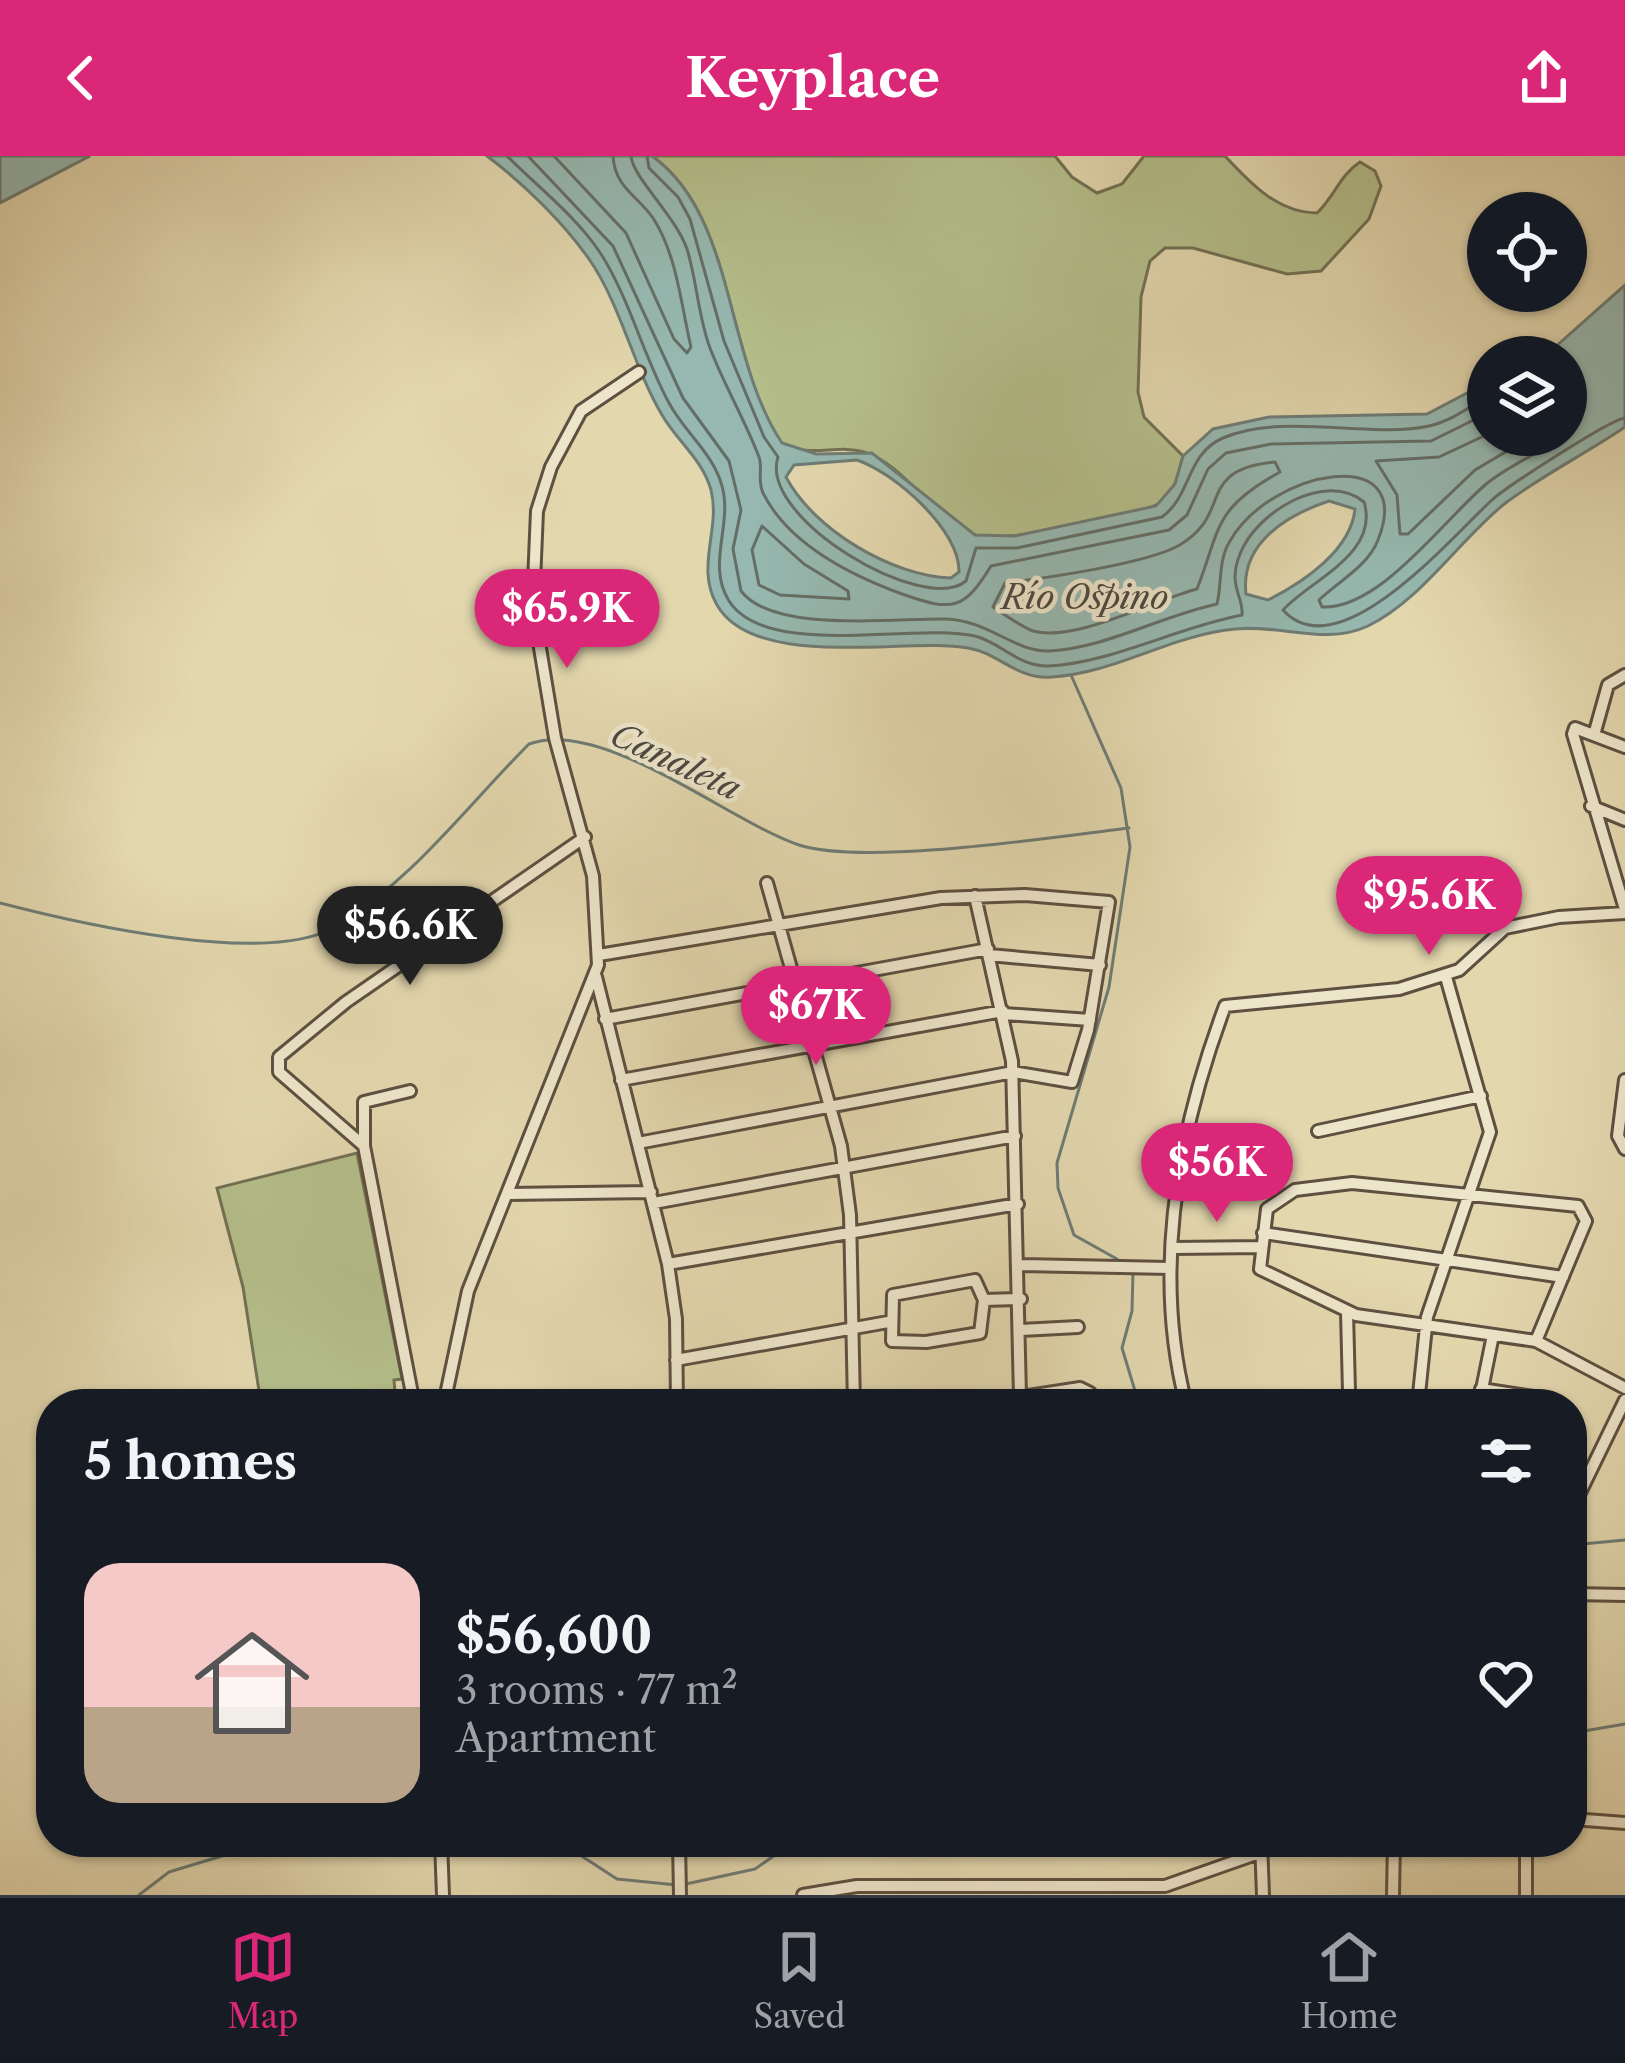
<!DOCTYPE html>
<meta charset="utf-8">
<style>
:root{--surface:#171b24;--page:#20242c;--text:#f1f3f6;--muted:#9ea1a6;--line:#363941;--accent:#db2777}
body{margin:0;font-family:"Libre Caslon Text",serif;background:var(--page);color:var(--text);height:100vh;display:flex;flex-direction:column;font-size:45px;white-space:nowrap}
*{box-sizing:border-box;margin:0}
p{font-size:39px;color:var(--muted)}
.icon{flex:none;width:66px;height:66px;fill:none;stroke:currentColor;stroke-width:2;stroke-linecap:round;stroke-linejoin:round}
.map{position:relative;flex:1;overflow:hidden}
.panel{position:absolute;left:36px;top:1233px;width:1551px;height:468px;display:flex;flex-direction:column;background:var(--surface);border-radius:48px;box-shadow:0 3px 9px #0004}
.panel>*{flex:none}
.tools{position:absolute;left:1467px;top:36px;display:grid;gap:24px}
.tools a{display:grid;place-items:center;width:120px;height:120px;border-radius:50%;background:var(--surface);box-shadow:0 3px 9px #0004;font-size:60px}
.price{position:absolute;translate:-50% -102px;padding:0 27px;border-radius:42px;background:var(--accent);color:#fff;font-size:39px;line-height:78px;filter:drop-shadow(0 3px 6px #0008)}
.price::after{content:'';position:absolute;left:50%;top:72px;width:36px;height:27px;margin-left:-18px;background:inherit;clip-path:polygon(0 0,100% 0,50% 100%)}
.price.current{background:#222;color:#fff}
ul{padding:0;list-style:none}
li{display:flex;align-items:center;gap:36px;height:300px;padding:0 48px}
li span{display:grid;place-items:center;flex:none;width:336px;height:240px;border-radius:36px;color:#555}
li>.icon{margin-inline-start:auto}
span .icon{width:144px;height:144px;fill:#fffc;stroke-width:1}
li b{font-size:51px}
h2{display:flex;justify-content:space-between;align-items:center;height:144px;padding:0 48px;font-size:51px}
header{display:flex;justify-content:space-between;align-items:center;height:156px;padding:0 48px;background:var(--accent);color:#fff;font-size:54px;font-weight:800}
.tabs{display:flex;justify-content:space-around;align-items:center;height:168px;border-top:3px solid var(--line);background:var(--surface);font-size:33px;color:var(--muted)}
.tabs a{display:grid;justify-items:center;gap:6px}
.tabs .current{color:var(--accent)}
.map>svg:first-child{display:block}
</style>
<header><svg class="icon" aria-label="back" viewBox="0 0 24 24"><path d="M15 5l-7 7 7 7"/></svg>Keyplace<svg class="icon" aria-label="share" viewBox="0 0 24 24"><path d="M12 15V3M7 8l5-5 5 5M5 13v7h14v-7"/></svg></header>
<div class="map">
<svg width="1625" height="1739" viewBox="0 0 1625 1739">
<rect width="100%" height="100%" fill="#e3d7ae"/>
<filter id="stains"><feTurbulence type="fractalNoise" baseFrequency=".00167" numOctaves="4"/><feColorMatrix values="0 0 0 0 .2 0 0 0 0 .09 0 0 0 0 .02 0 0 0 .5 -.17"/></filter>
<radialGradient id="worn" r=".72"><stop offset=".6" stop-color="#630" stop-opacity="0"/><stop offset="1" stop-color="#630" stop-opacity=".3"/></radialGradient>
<path fill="#b4be8a" stroke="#737054" stroke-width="3" d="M652,0h403l17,21 25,16 25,-9 22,-28h81c25,27 53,57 92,57 17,-16 23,-38 43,-51l15,9 6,15 -12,33 -48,52 -34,3 -94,-26h-28l-15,13 -9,36 -3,95 6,25 39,39c-4,15 -7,32 -18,43 -16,18 -167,45 -190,36 -44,-16 -66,-68 -111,-83 -27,-8 -53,6 -82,-8 -58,-87 -46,-228 -130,-288z
M357,997l45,226 -8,1 2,24h-135l-18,-117 -26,-99z"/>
<path fill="#96b8b0" stroke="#6e7c75" stroke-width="3" fill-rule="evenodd" d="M0,0h90l-90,47z
M487,0h165c84,60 72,201 130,287l34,11 56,-1 103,82 40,1 141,-30 19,-22 8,-28 30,-27 56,-12 158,-3 61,-32v53h78v-78h-22l81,-72v142c-38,26 -86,50 -122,78 -45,37 -82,95 -135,121 -43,20 -87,-2 -133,3 -64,6 -119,44 -183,48 -35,3 -53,-24 -84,-29 -63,-11 -213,23 -251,-43 -22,-38 4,-76 -6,-115 -8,-30 -34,-49 -49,-75 -29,-49 -41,-110 -73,-156 -26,-37 -66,-76 -102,-103zM857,304c38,13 103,70 102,112l-8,6c-59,-2 -137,-48 -165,-101l8,-12zM1329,345l26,8c-4,41 -51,73 -87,91l-22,-6c-6,-51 41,-79 83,-93z"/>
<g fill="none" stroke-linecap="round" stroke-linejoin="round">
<path stroke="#646e66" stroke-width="3" d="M507,0c31,31 70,61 94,98 29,46 42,101 68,149 16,30 44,50 53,83 11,39 -16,78 7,115 38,59 187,21 246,35 27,7 43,31 74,30 62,-3 129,-39 193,-51 2,-18 -15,-29 -2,-61 16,-42 86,-84 124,-52 16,52 -54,78 -81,108 56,62 170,-75 209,-110 14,-13 119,-81 133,-82
M528,0l85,90 70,152 46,63 12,49 -8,39 8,42c33,43 154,27 204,28 44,1 69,33 104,32 57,-3 112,-35 168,-47 5,-20 1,-44 13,-63 40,-71 187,-100 148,-1 -10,26 -39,41 -59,60l3,7c57,3 121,-86 163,-122 24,-20 55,-32 81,-50
M554,0l72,77 48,106 13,14 4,-6c-10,-42 -14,-92 -38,-129 -16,-23 -38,-30 -40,-62
M631,0c2,22 44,59 56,93 10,32 11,67 23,99 14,37 35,72 49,109 4,11 -2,23 4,36 26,52 87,82 139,101 51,18 62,16 89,-28l178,-36 18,-15 21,-46 18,-16 45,-9 160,-3 57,-28
M647,0l2,12 29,29 12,22 34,122 40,96 14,20c-20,61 146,159 188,124l10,-33h41l145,-31c30,-22 24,-63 61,-79 59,-26 149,1 206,-12 22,-5 41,-19 59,-30
M1488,278l-49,23 -63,4 21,34 3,39h8l67,-64 59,-35
M1275,306l5,10c-67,37 -59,55 -83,117 -43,11 -122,54 -164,42 -13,-5 -29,-17 -40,-24l12,-24c41,-5 139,-19 173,-37 57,-32 15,-76 97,-84z
M762,370l42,38 44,27 1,8 -69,-4 -21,-10 -7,-35z"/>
<path stroke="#6e7c75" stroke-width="3" d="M1071,519l50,113 9,59 -21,140 -52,176 1,25 16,47 43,24
M0,747c77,20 266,64 335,24 77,-46 131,-120 194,-183 73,-27 199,77 270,101 66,21 255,-8 330,-17
M1133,1116l-1,39 -10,37 17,56
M1572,1389l53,-5
M1572,1577l53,-9
M560,1686l57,37 60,6
M686,1728l69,-15 39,-27
M139,1739l30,-23 99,-30"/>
<g stroke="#5e5041" stroke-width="16">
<path id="minor" d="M1594,579l14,-50 17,-10
M1625,591l-50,-19 -2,6 52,175
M1591,650l34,14
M767,727l74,263 9,69 4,189
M975,740l37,165 8,335
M599,799l342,-57 84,-3 84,7 -21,128 -16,52 -59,-10 -375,71
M989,799l111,10
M596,821l72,287 8,55 1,85
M1004,858l86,6
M605,863l383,-70
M621,924l382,-69
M1625,924l-7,56 7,13
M410,935l-46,11v44l50,258
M1318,975l163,-35
M364,990l-85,-74v-15l67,-55 239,-165
M507,1038l144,-2
M654,1047l361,-67
M1263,1077l300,44
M1173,1092l89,-1
M668,1108l350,-60
M1021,1109l149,3
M975,1124l9,20 -4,33 -54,9 -34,-1 1,-46z
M984,1144l37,-1
M1347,1156l2,80
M1021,1174l57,-3
M1536,1185l50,-120 -8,-15 -226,-23 -57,7 -28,19 -7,60 96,46 180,26 89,47
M676,1204l212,-38
M1481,1233l53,8
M444,1248l24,-113 130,-326 -5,-89 -38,-138 -22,-132 4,-95 14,-44 30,-56 58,-39
M976,1248l104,-16 10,5 4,11
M1148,1248l36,-7
M1186,1248c-34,-132 -8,-272 39,-398l174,-17 60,-19 46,-42 54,-11 66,-4
M1418,1248l9,-87 63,-185 -44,-155
M1479,1248l14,-69
M1572,1353l53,-109
M1572,1438l53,1
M1572,1663l53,4
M441,1686l2,53
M679,1686l1,53
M1261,1686l2,53
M1526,1686v53
M803,1739l54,-9h308l125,-44
M1393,1739l1,-53"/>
</g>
<use href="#minor" stroke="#ede5ca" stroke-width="10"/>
</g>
<g text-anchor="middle" stroke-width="9" stroke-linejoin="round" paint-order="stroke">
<g font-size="33" font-style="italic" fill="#4b4842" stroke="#ede5ca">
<text x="1085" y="453">Río Ospino</text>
<text transform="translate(676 605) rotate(25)" y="12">Canaleta</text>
</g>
</g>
<rect width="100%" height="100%" filter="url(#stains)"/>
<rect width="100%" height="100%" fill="url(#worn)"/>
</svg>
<div class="tools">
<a><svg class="icon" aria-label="locate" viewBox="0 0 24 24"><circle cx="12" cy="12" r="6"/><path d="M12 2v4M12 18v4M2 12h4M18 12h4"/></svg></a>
<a><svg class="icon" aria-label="layers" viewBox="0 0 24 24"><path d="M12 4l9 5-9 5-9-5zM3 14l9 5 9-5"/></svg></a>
</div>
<b class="price" style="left:567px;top:515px">$65.9K</b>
<b class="price" style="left:1429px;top:802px">$95.6K</b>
<b class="price current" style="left:410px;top:832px">$56.6K</b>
<b class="price" style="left:816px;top:912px">$67K</b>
<b class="price" style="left:1217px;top:1069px">$56K</b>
<section class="panel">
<h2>5 homes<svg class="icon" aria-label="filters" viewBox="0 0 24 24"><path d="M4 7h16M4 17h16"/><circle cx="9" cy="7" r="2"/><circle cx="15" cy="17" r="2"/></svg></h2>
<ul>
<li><span style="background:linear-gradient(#f6c9c9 60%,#b9a48a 0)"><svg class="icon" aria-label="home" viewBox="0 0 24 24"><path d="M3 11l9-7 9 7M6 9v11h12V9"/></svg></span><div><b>$56,600</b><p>3 rooms · 77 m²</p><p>Apartment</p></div><svg class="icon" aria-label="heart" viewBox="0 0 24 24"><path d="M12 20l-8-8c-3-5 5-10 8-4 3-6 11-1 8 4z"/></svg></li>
</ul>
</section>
</div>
<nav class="tabs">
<a class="current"><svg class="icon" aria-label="map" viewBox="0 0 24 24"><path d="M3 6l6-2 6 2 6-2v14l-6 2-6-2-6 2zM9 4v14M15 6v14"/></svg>Map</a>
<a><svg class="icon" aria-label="saved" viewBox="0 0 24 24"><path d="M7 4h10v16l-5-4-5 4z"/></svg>Saved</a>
<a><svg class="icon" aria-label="home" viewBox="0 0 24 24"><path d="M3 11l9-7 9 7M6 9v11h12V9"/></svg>Home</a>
</nav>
